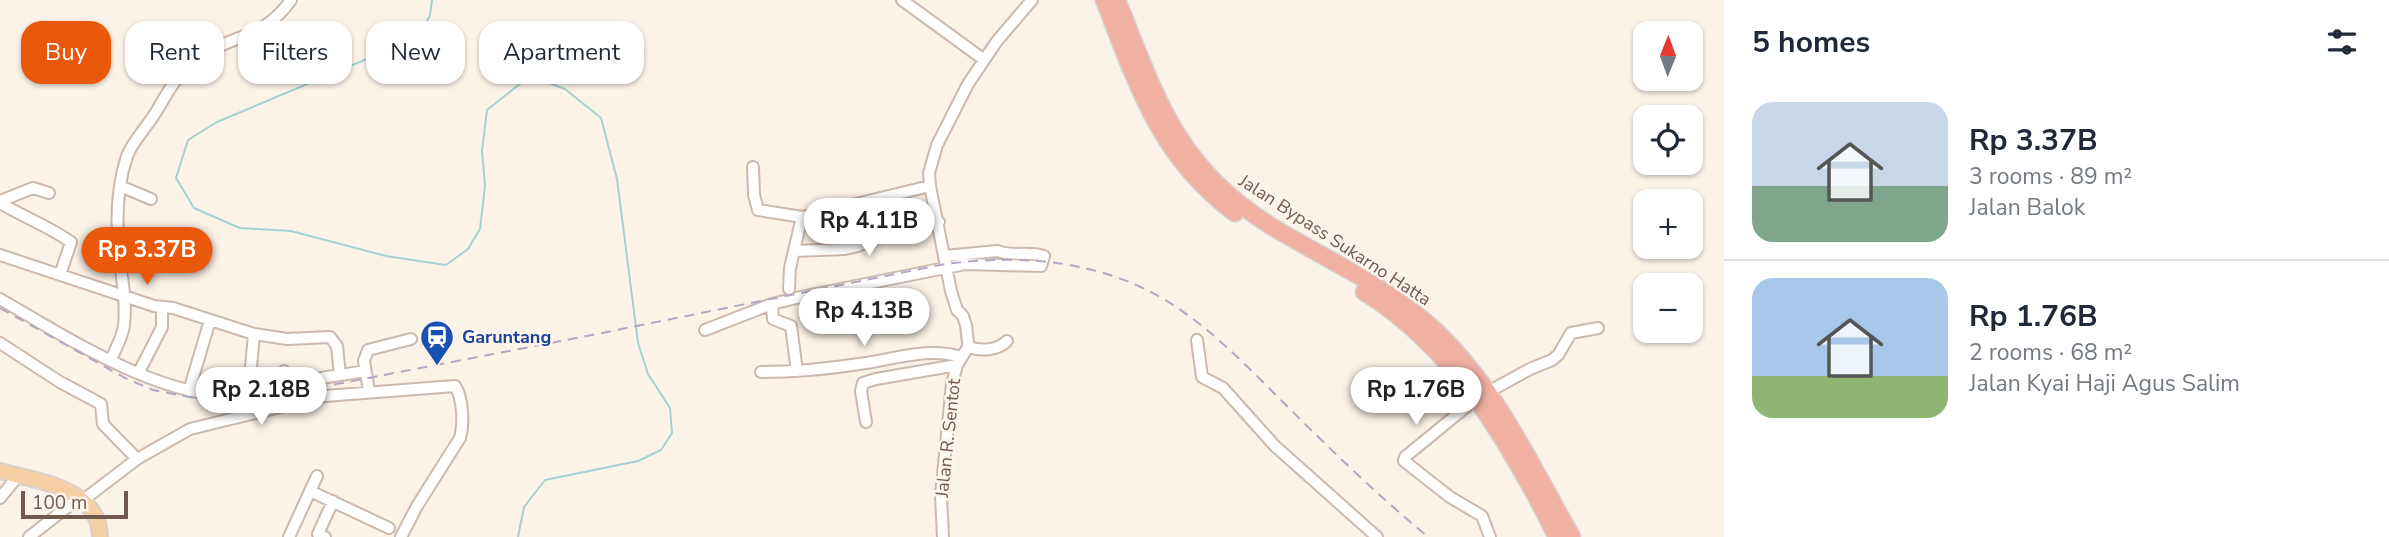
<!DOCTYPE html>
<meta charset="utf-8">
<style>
:root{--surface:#fff;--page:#f2f2f3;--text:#1f2937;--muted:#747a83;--line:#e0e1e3;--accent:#ea580c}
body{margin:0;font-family:"Nunito Sans",sans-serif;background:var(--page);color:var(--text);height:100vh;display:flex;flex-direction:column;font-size:26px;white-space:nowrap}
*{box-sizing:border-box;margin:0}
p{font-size:23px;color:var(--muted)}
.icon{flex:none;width:38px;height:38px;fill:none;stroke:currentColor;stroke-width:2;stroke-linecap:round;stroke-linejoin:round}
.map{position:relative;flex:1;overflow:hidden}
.details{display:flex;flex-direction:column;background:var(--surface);width:665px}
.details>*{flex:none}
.top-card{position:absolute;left:21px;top:21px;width:665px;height:63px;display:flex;gap:14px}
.needle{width:46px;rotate:1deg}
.controls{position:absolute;left:1633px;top:21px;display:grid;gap:14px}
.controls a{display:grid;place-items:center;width:70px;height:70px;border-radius:14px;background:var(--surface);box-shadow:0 2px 5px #0004;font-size:35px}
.scale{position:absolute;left:21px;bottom:18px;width:107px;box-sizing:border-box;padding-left:7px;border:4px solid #73584d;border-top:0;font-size:19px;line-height:24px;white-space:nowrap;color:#73584d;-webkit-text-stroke:5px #fef6ee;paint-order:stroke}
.price{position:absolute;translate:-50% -60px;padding:0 16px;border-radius:24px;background:#fff;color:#222;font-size:23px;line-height:46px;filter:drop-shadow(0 2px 4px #0008)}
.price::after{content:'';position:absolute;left:50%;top:42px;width:21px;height:16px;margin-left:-10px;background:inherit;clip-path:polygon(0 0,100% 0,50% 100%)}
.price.current{background:var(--accent);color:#fff}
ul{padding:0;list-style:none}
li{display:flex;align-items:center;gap:21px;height:175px;padding:0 28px}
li+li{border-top:2px solid var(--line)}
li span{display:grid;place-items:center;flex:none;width:196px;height:140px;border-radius:21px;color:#555}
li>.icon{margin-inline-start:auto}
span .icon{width:84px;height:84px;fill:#fffc;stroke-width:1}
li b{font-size:30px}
h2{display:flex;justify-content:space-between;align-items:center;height:84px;padding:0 28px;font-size:30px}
.tag{padding:0 24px;border-radius:21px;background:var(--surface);box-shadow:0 2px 5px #0004;font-size:24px;line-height:63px}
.tag.current{background:var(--accent);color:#fff}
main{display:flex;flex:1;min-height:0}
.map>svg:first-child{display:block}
</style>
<main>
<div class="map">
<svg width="1724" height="537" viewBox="0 0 1724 537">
<rect width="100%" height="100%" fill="#fbf2e8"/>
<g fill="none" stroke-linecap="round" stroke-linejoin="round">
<path stroke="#a4d1d4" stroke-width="2" d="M432,0l-2,15 -11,22 -202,85 -29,18 -12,38 18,30 46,20 51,3 95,25 60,9 22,-16 12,-20 5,-43 -3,-35 5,-41 43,-34 35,13 36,29 16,61 21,164 10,31 22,34 2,25 -11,17 -23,11 -93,19 -21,27 -6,30"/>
<g stroke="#ccb9ae" stroke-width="14">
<path id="minor" d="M902,0l81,59
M753,167l1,28 4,15 44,7
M120,186l31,13
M0,201l33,-13 16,5
M0,203c24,14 48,23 71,39l-11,33
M794,251l51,-2 13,-3 37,-18 44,-6
M0,255l154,51 19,2 81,26 -3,33 2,29
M789,289l1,-21 12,-51 128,-31
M0,299c71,41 166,104 251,97 18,-1 34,-7 51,-13 20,-7 43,-8 63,-12
M772,304l1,15 18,7 6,45
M705,330l67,-26 24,-6 169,-34 76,2 3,-10c-14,-5 -33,1 -46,-5l-54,5
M254,334l33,5 43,-2 7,9 3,29
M1197,340l5,37 21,11 52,58 102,91
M0,343l60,39 41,22 2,20 34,35
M968,347c13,4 29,4 39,-6
M111,360c4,-11 12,-23 13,-35 3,-24 -3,-50 -5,-74 -3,-31 -2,-65 8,-95 7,-17 20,-29 29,-44 13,-22 24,-44 47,-57 35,-22 61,-17 88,-55
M284,371l3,18
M139,372l23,-45v-20
M761,372c33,0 66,-3 98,-8 33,-4 70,-18 102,-7
M189,391l21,-71
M369,391l-5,-30 4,-11 43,-11
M866,422l-5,-31 2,-8 13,-4 81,-14
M310,491l79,37
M0,498l18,-22
M82,501l55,-42 53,-30 135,-33 130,-10c8,12 9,38 5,52l-43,68 -16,31
M29,537l50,-39
M289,537l28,-61
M325,537l-7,-3 15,-33
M943,537l-2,-42 11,-111 5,-19 11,-18v-5l-2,-17 -3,-9 -6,-6 -6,-19 -21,-105 -1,-13 8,-28 31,-61 29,-43 35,-41
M1490,537l-8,-21 -32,-19 -46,-36 1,-4 72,-59 53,-29 22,-9 6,-5 13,-22 27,-5"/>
</g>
<g stroke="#d8d0cd" stroke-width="18">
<path id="major" d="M0,471c36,10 99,16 100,66"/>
</g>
<g stroke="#d8d0cd" stroke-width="19">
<path id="highway" d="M1104,0c33,84 55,157 131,213
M1117,0c40,98 58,166 154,226 52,32 110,57 157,98 65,57 102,139 144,213
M1364,292c91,56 146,152 193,245"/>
</g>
<use href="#minor" stroke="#fff" stroke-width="10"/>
<use href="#major" stroke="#f5d0a5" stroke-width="14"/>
<use href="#highway" stroke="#f0b1a3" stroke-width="16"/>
<path stroke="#b4a6c4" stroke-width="2" stroke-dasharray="10 7" stroke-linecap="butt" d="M0,308l125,70 28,12 52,10 59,-2 318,-61 363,-73c65,-8 128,-6 189,20 63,27 109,79 157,126 44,44 89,87 137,127"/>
</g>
<defs>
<g id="station-pin" transform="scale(1.75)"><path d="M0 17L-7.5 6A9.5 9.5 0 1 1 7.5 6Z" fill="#1a4fb4" stroke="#fef6ee"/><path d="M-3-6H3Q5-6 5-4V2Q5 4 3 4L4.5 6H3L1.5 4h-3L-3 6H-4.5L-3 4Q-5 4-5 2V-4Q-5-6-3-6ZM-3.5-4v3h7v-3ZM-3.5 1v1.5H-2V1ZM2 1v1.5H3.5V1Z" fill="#fff"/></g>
</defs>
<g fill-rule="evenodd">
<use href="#station-pin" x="437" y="337"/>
</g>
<g text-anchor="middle" stroke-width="5" stroke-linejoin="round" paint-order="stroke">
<g font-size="18" fill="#73584d" stroke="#fef6ee">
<text transform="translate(1335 240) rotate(33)" y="6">Jalan Bypass Sukarno Hatta</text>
<text transform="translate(948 438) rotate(-84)" y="6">Jalan R. Sentot</text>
</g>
<g font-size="18" font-weight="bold" fill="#164399" stroke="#fef6ee" text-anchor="start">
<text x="462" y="343">Garuntang</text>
</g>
</g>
</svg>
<div class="controls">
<a><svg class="needle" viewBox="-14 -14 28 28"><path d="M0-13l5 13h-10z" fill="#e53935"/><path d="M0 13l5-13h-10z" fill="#747a83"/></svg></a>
<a><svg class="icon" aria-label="locate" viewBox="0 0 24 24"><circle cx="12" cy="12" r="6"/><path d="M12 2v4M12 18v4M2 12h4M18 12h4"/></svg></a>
<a>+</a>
<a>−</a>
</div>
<div class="scale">100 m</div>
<b class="price" style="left:869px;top:258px">Rp 4.11B</b>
<b class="price current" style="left:147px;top:287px">Rp 3.37B</b>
<b class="price" style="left:864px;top:348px">Rp 4.13B</b>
<b class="price" style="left:261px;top:427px">Rp 2.18B</b>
<b class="price" style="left:1416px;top:427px">Rp 1.76B</b>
<div class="top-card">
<a class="tag current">Buy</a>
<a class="tag">Rent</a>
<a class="tag">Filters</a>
<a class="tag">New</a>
<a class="tag">Apartment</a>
</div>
</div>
<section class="details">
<h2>5 homes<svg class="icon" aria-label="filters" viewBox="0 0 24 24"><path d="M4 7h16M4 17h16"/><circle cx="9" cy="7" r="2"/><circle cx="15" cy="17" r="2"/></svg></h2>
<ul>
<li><span style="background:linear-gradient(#c9d6e8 60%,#7fa58c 0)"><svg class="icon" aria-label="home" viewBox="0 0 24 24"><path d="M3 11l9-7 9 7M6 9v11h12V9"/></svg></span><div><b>Rp 3.37B</b><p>3 rooms · 89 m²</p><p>Jalan Balok</p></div></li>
<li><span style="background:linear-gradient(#a9c7e8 70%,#8fb573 0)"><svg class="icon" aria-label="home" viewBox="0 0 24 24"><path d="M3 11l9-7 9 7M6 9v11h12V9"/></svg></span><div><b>Rp 1.76B</b><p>2 rooms · 68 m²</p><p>Jalan Kyai Haji Agus Salim</p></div></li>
</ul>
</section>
</main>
